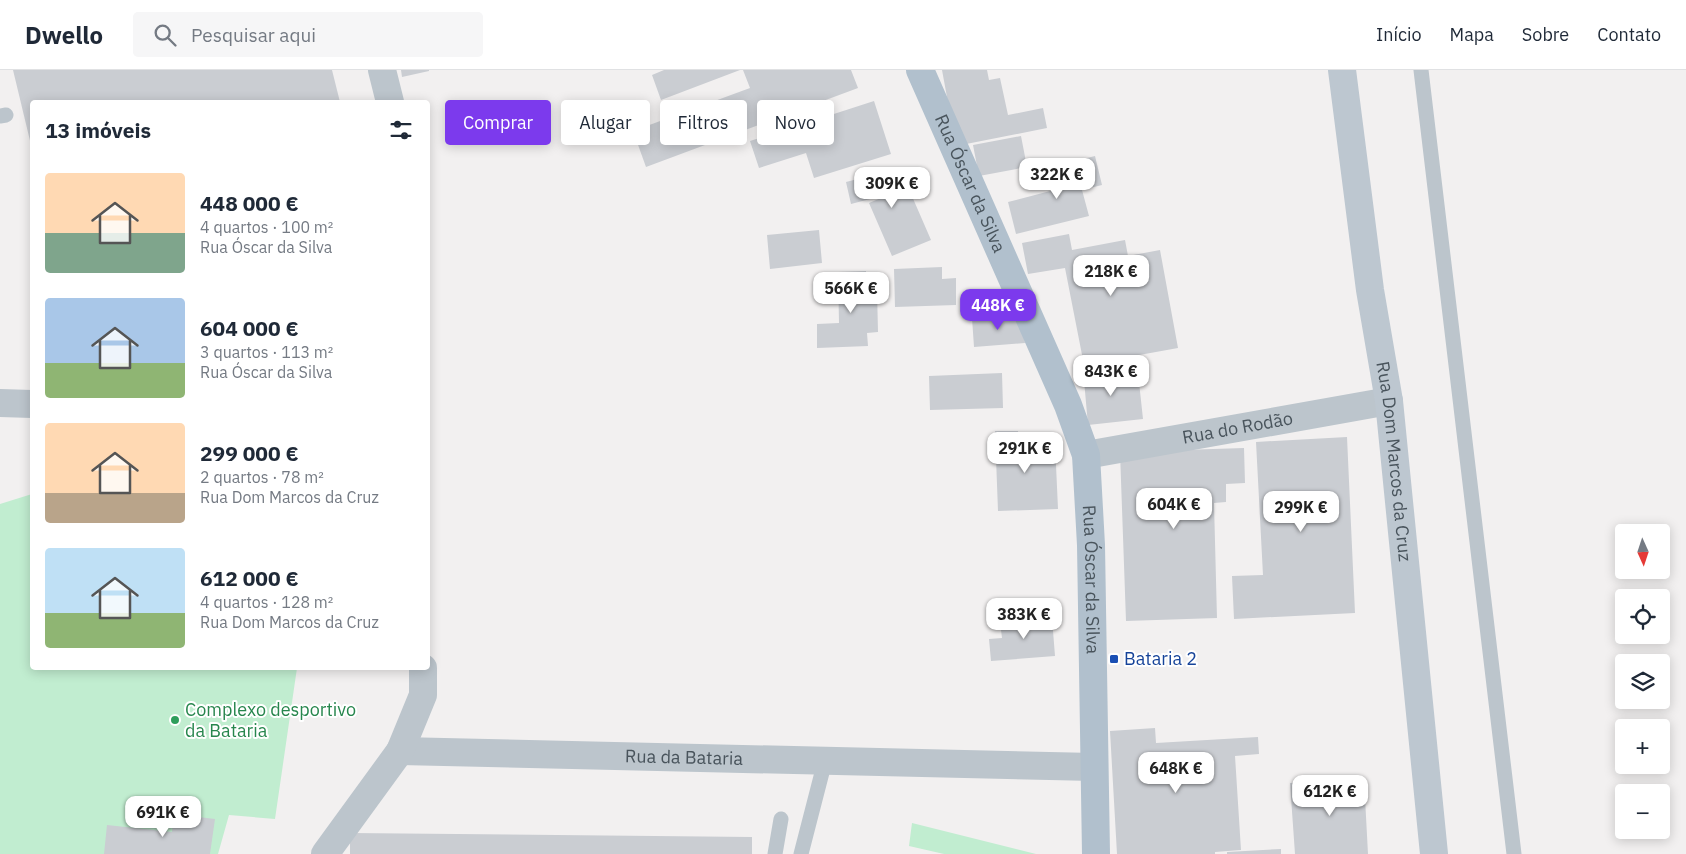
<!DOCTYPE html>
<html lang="pt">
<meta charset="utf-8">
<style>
:root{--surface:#fff;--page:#f6f6f7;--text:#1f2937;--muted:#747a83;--line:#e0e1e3;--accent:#7c3aed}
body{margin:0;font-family:"IBM Plex Sans",sans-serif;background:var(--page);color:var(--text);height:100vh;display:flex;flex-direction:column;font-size:19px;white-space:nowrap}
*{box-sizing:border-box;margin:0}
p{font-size:16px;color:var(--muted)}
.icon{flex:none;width:28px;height:28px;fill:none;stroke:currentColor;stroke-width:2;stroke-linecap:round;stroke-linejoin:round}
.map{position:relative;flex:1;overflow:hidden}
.drawer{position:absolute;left:30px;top:30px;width:400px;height:570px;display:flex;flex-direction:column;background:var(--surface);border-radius:5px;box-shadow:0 2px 12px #0003}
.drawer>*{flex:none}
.hud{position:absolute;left:445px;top:30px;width:475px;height:45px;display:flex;gap:10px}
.needle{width:32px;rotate:177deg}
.fabs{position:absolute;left:1615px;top:454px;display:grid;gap:10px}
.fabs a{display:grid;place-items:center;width:55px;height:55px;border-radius:5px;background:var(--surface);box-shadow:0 2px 12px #0003;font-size:25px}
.price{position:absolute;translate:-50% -42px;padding:0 11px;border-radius:10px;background:#fff;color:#222;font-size:16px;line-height:32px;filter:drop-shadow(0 1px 2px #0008)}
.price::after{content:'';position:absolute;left:50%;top:30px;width:15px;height:11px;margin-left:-8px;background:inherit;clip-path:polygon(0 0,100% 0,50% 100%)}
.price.selected{background:var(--accent);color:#fff}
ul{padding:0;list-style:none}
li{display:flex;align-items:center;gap:15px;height:125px;padding:0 15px}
li span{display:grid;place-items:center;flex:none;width:140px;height:100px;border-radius:5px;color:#555}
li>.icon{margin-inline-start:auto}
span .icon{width:60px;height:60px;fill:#fffc;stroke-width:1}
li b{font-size:21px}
h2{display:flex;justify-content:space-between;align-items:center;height:60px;padding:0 15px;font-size:21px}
.tag{padding:0 18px;border-radius:5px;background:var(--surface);box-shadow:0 2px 12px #0003;font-size:18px;line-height:45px}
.tag.selected{background:var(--accent);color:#fff}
header{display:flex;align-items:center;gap:30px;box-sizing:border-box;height:70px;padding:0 25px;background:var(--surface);border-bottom:1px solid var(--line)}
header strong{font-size:24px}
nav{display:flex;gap:28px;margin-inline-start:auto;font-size:18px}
.search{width:350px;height:45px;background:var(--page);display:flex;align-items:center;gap:12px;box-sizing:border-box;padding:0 18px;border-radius:5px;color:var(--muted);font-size:19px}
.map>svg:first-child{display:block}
</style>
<header>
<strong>Dwello</strong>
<div class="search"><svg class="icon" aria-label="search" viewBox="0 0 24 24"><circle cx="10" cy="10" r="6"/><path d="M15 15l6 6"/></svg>Pesquisar aqui</div>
<nav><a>Início</a><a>Mapa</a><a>Sobre</a><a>Contato</a></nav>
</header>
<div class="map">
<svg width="1686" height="784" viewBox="0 0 1686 784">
<rect width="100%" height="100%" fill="#f2f0f0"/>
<path fill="#c1edd0" d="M32,424v174h265l-22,151 -46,-4 -11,39h-218v-350z
M912,753l124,31h-92l-35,-8z"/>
<path fill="#cacdd2" d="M13,0h319l8,32h-308v47z
M401,0h28v1l-27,6z
M664,0h76l-79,30 -9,-25z
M743,0h108l7,18 -212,79 -13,-36 117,-43z
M942,0h45l2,10 11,-2 8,37 35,-7 4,20 -91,18z
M874,31l17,53 -77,24 -8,-25 -47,15 -9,-27z
M1021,66l6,31 -48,9 -6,-31z
M1095,86l7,29 -20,5 7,26 -73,18 -8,-32 65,-17 -6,-22z
M900,98l5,20 3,-1 23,53 -39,16 -23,-53 24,-10 -42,11 -5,-22z
M819,160l3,33 -52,6 -3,-34z
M1069,164l3,16 53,-10 3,16 32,-6 18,98 -94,17 -19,-97 -37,6 -6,-31z
M942,197v12l14,-1v27l-61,2 -1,-38z
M866,201v19h11l1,42 -11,1 1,13 -51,2v-24l22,-1 -1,-51z
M1022,244l3,29 -51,4 -2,-29z
M1120,296l2,17 17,-1 4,37 -55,6 -5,-56z
M1002,303l1,35 -73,2 -1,-34z
M995,361h23l1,13 36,-1 3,66 -60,2z
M1347,367l8,176 -121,6 -2,-43 31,-1 -7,-133z
M1244,378l1,35 -19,1v18l-12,1 3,115 -91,3 -6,-169z
M1052,548l3,38 -64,5 -2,-22 13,-1 -2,-16z
M1155,658l1,15 102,-6 1,17 -24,2 6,94 -26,2v2h-98l-7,-123z
M1364,709l4,75h-73l-5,-71z
M174,744l41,5 -5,35h-106l3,-29 65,7z
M350,763l402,4v17h-402z
M1281,779v5h-54v-2z"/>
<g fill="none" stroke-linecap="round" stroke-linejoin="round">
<path stroke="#bcc5cc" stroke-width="15" d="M1421,0l93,784
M0,46l6,-1
M775,784l6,-35
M801,784l24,-93"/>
<g stroke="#bcc5cc" stroke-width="28">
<path d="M382,0l8,32"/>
<path d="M0,333l32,1"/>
<path id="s1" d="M1086,385l303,-54"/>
<path id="s2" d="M400,681l694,16"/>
<path d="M325,784l75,-103 23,-56v-27"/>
</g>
<path stroke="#bdc7d0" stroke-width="28" id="s3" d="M1342,0l28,220 19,111 45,453"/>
<path stroke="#b1c0cd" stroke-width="28" id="s4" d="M920,0l148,335 18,50 5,90 5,309"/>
</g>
<rect fill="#1a4fb4" stroke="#fff" stroke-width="2" x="1109" y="584" width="10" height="10" rx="2.5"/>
<circle fill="#2e9e5b" stroke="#fff" stroke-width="2" cx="175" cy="650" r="5"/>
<g text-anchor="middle" stroke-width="4" stroke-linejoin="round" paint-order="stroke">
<g font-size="18" fill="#49545c" stroke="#fff">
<text dy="6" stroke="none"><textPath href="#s4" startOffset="124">Rua Óscar da Silva</textPath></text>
<text dy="6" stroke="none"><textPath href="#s1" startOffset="154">Rua do Rodão</textPath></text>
<text dy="6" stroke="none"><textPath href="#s3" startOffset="395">Rua Dom Marcos da Cruz</textPath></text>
<text dy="6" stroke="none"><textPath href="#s4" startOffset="544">Rua Óscar da Silva</textPath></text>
<text dy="6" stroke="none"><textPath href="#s2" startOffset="284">Rua da Bataria</textPath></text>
</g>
<g font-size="18" fill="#164399" stroke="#fff" text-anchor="start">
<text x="1124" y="595">Bataria 2</text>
</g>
<g font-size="18" fill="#27864d" stroke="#fff" text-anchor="start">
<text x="185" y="646">Complexo desportivo<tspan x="185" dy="21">da Bataria</tspan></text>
</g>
</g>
</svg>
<div class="fabs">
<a><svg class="needle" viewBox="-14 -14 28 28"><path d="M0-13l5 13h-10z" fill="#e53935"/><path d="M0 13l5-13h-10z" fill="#747a83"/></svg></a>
<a><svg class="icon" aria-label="locate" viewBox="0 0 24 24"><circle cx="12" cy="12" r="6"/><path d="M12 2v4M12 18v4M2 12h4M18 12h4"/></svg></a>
<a><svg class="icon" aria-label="layers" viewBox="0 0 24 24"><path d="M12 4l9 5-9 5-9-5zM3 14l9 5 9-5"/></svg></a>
<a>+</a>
<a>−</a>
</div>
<b class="price" style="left:1057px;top:130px">322K €</b>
<b class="price" style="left:892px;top:139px">309K €</b>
<b class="price" style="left:1111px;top:227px">218K €</b>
<b class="price" style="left:851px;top:244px">566K €</b>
<b class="price selected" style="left:998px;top:261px">448K €</b>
<b class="price" style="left:1111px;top:327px">843K €</b>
<b class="price" style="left:1025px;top:404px">291K €</b>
<b class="price" style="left:1174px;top:460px">604K €</b>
<b class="price" style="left:1301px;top:463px">299K €</b>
<b class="price" style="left:1024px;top:570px">383K €</b>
<b class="price" style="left:1176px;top:724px">648K €</b>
<b class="price" style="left:1330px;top:747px">612K €</b>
<b class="price" style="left:163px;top:768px">691K €</b>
<div class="hud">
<a class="tag selected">Comprar</a>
<a class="tag">Alugar</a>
<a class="tag">Filtros</a>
<a class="tag">Novo</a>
</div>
<section class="drawer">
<h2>13 imóveis<svg class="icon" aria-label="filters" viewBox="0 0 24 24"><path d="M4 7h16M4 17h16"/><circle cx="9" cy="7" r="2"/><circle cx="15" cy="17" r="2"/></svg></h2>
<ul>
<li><span style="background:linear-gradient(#ffd9b3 60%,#7fa58c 0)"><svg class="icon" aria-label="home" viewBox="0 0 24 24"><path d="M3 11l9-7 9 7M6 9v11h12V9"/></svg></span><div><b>448 000 €</b><p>4 quartos · 100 m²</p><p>Rua Óscar da Silva</p></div></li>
<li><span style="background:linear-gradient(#a9c7e8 65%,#8fb573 0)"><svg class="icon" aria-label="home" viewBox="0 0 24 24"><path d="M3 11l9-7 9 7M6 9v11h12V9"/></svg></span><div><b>604 000 €</b><p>3 quartos · 113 m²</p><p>Rua Óscar da Silva</p></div></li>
<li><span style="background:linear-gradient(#ffd9b3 70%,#b9a48a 0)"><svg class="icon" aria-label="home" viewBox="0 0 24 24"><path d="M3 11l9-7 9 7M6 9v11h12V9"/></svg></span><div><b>299 000 €</b><p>2 quartos · 78 m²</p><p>Rua Dom Marcos da Cruz</p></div></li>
<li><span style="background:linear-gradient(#bfe0f5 65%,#8fb573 0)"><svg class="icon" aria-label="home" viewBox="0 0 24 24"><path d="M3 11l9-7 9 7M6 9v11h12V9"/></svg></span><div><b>612 000 €</b><p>4 quartos · 128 m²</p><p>Rua Dom Marcos da Cruz</p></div></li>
</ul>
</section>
</div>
